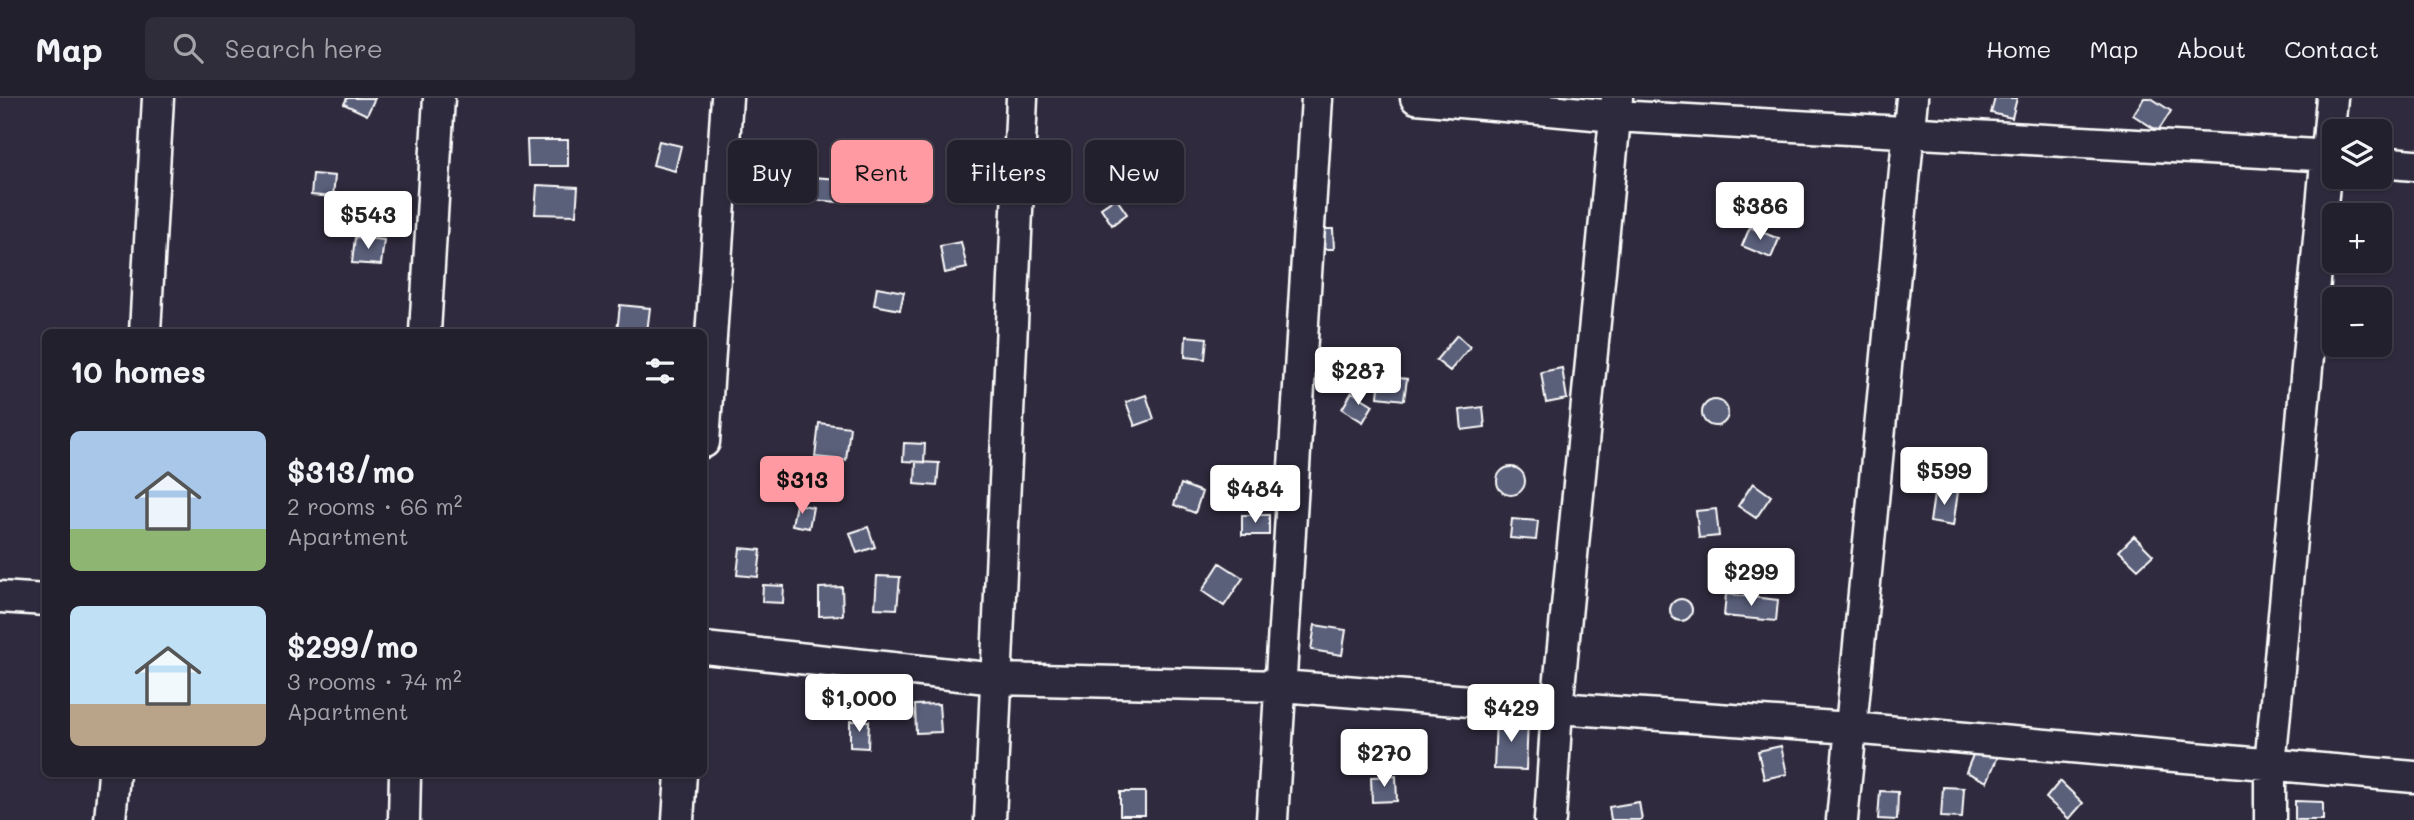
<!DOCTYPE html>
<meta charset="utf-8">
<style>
:root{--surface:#23202e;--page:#2f2d3a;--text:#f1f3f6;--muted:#a3a3aa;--line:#403e4a;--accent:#ff9aa2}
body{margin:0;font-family:Mali,sans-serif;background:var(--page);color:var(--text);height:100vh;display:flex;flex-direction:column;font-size:26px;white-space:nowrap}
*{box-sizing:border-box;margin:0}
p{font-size:23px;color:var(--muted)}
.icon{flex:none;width:38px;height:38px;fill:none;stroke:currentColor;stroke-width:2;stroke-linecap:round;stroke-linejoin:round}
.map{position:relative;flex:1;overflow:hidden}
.drawer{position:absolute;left:42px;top:231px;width:665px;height:448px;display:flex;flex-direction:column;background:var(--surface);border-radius:10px;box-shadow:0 2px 5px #0004,0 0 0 2px var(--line)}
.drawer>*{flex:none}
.top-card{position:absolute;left:728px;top:42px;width:665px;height:63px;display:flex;gap:14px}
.tools{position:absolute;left:2322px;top:21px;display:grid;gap:14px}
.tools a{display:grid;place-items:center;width:70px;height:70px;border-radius:10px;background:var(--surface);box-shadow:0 2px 5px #0004,0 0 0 2px var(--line);font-size:35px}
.price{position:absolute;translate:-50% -60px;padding:0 16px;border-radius:7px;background:#fff;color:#222;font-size:23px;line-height:46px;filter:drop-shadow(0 2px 4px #0008)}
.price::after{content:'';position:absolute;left:50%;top:42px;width:21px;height:16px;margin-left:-10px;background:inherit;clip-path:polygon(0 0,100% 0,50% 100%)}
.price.active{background:var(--accent);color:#111}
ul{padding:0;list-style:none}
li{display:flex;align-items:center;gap:21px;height:175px;padding:0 28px}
li span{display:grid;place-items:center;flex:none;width:196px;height:140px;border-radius:10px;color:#555}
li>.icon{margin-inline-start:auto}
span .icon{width:84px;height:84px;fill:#fffc;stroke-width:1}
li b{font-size:30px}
h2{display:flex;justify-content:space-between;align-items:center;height:84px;padding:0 28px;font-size:30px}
.pill{padding:0 24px;border-radius:10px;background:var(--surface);box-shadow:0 2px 5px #0004,0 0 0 2px var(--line);font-size:24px;line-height:63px}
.pill.active{background:var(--accent);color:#111}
header{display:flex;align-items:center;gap:42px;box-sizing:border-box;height:98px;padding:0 35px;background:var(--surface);border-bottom:2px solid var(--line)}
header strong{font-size:33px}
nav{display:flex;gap:38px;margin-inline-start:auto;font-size:24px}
.search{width:490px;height:63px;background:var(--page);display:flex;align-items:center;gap:18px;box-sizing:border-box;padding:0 24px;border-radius:10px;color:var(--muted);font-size:26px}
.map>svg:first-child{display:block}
</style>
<header>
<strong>Map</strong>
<div class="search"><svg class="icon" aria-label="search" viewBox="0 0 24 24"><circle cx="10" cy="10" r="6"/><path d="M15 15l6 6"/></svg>Search here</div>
<nav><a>Home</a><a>Map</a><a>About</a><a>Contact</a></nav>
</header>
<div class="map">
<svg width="2414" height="722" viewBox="0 0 2414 722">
<rect width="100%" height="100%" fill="#2f2a3d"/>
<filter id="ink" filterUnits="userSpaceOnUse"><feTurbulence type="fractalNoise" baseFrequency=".0143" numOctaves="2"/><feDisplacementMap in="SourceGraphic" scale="14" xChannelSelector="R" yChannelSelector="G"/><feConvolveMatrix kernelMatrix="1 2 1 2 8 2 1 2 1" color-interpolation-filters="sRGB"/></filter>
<g filter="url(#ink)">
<path fill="#5a5e7a" stroke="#fff" stroke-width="2" d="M347,0h28l-8,17 -23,-11z
M1995,0h22l-5,20 -21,-5z
M2144,0h7l20,13 -13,20 -25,-16z
M527,42h41v26h-40z
M659,43l22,5 -6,25 -22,-6z
M313,76l22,2 -2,21 -22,-2z
M812,79l28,2 -1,23 -28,-2z
M537,87l41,2 -2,28 -41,-1z
M1116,100l11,16 -15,11 -11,-17z
M1750,129l29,12 -8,19 -29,-12z
M1310,131h23l1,20h-24z
M355,139l29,3 -3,25 -29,-2z
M961,144l6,26 -22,5 -5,-27z
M877,189l27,5 -4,18 -26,-5z
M620,207l30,3 -3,24h-30z
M1457,237l13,12 -20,24 -14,-11z
M1186,238l21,2 -2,21 -20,-2z
M1562,270l5,31 -21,4 -5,-31z
M1380,278l27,3 -3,21 -26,-3z
M1352,294l21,13 -10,17 -21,-13z
M1146,297l8,24 -19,7 -9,-24z
M1702 315a13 13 0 1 1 26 0a13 13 0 1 1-26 0Z
M1483,309l2,20 -23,3 -2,-20z
M819,325l31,4 -4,33 -31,-3z
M904,345l21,1 -1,18 -21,-1z
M916,364l23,1 -2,23 -22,-2z
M1497 383a14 14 0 1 1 28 0a14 14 0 1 1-28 0Z
M1753,385l18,13 -15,22 -18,-12z
M1181,386l21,8 -7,21 -21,-8z
M1935,390l23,4 -5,34 -23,-4z
M796,406l17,3 -4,21 -17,-3z
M1716,411l3,27 -20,2 -3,-27z
M1242,417h27v20h-27z
M1512,421l26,2 -2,19 -26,-2z
M868,429l7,20 -18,6 -7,-20z
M2134,438l19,19 -15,14 -19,-18z
M740,450l21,2 -3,27 -21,-2z
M1220,465l23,15 -19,28 -22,-15z
M877,478l23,1 -3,32 -22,-1z
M763,487l21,1 -1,17 -21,-1z
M842,489l1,28 -24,1v-28z
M1726,496l52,6 -2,21 -52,-5z
M1670 512a11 11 0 1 1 22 0a11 11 0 1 1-22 0Z
M1315,527l31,5 -4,25 -31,-5z
M939,606l2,28 -25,1 -1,-28z
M1496,620l32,1 -2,51 -32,-1z
M850,623h19l-1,27 -18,-1z
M1372,633h20l-1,29h-19z
M1977,647l22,9 -12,28 -21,-10z
M1781,648l6,28 -23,5 -6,-28z
M1396,678l1,25 -25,1 -1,-25z
M2060,683l23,22 -14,16 -23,-21z
M1943,689l21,1 -2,30 -21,-1z
M1880,693l18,1 -1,28 -19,-1z
M1120,694h25v23h-25z
M2295,703l28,1v18h-28z
M1639,704l3,18h-31l-2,-13z"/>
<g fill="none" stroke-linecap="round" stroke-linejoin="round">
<g stroke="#fff" stroke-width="35">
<path id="minor" d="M1416,0l199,18 719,40
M2380,64l34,3
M145,234l13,-234
M425,234l14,-234
M704,344l23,-344
M0,499l46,3
M704,550l293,31 284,7 276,22 294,20 563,49
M110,722l4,-46
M404,722l1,-46
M678,722l3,-46
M990,722l32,-722
M1272,722l45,-722
M1550,722l7,-112 60,-610
M1842,722l70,-722
M2270,722v-54l62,-668"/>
</g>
<use href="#minor" stroke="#2f2a3d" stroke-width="30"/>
</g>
</g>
</svg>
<div class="tools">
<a><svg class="icon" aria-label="layers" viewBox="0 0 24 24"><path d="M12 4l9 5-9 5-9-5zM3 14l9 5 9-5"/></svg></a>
<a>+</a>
<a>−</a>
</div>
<b class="price" style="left:1760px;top:144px">$386</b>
<b class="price" style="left:368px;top:153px">$543</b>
<b class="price" style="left:1358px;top:309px">$287</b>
<b class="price" style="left:1944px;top:409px">$599</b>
<b class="price active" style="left:802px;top:418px">$313</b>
<b class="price" style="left:1255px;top:427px">$484</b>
<b class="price" style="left:1751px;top:510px">$299</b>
<b class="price" style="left:859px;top:636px">$1,000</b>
<b class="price" style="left:1511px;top:646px">$429</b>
<b class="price" style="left:1384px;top:691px">$270</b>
<div class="top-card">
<a class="pill">Buy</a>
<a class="pill active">Rent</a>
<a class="pill">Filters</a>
<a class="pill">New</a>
</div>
<section class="drawer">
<h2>10 homes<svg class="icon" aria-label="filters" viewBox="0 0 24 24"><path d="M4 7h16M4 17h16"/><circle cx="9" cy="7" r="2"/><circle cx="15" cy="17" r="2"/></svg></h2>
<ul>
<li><span style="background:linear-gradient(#a9c7e8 70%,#8fb573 0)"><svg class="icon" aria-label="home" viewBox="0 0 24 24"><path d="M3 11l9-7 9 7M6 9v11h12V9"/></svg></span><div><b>$313/mo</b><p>2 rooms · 66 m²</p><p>Apartment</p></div></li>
<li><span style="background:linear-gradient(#bfe0f5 70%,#b9a48a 0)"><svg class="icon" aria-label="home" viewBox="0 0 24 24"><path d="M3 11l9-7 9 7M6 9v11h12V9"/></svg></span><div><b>$299/mo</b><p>3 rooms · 74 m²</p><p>Apartment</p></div></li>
</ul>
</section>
</div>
